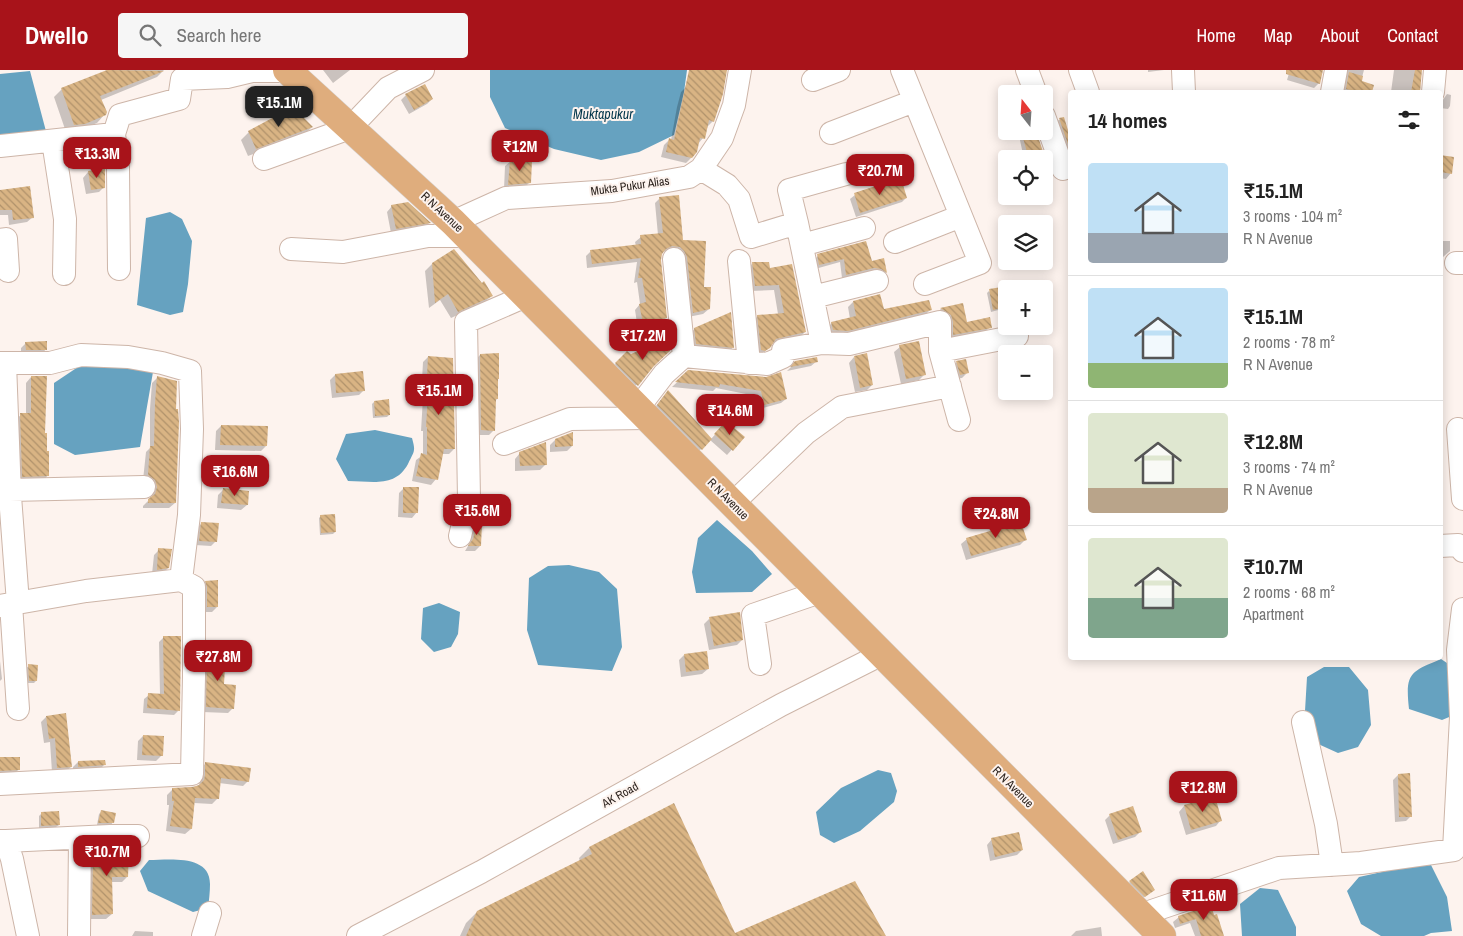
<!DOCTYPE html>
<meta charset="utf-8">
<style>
:root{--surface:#fff;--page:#f6f6f6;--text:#222;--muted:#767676;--line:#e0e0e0;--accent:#a8131a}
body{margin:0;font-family:"Archivo Narrow",sans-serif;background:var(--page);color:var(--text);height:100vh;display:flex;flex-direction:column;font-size:19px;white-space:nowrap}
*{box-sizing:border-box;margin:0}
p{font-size:16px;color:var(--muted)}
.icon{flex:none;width:28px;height:28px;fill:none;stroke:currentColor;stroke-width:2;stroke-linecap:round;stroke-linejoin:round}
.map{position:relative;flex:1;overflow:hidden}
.details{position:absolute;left:1068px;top:20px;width:375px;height:570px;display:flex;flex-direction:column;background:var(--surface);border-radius:5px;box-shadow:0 2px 12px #0003}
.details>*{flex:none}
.needle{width:32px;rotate:343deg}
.fabs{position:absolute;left:998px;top:15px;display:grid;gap:10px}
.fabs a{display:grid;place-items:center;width:55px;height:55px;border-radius:5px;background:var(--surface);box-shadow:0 2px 12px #0003;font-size:25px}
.price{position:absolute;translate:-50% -42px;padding:0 11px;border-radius:10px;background:var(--accent);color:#fff;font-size:16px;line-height:32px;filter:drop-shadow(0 1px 2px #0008)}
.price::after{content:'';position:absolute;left:50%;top:30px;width:15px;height:11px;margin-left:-8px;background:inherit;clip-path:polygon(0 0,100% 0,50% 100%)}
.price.selected{background:#222;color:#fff}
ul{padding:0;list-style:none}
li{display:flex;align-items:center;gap:15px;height:125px;padding:0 20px}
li+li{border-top:1px solid var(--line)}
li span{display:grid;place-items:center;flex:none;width:140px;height:100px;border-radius:5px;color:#555}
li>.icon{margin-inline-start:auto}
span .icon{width:60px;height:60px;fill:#fffc;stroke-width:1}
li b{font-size:21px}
h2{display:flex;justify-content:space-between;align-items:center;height:60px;padding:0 20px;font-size:21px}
header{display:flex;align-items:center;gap:30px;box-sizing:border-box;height:70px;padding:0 25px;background:var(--accent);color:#fff}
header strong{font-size:24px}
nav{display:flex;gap:28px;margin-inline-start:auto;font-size:18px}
.search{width:350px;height:45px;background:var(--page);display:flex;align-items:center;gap:12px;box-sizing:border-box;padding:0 18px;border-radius:5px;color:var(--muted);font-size:19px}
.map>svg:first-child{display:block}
</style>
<header>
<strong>Dwello</strong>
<div class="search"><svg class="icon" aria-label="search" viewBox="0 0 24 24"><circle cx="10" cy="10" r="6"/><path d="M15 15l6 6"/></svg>Search here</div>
<nav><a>Home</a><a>Map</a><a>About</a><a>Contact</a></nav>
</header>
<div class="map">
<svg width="1463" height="866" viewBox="0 0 1463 866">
<defs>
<pattern id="building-back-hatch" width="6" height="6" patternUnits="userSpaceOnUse" patternTransform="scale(1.25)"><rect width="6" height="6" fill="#d9b484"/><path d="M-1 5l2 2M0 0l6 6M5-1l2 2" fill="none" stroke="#b0926b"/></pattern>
</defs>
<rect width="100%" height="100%" fill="#fdf3ee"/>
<path fill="#66a2c0" d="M490,0h197l-3,22 -10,43 -35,17 -38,8 -47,-11 -49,-21 -15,-31z
M30,1l17,64 -47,2v-63z
M170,142l12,7 10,22 -4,43 -5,28 -13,3 -33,-10 9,-87z
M143,294l10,8 -13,75 -65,8 -21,-11v-61l27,-18z
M375,360l37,8c4,14 2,13 -4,26 -13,24 -36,17 -60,17l-12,-22 10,-25z
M717,450l35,31 20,23 -20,18 -56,1 -4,-21 6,-34z
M569,495l30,7 18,17 5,58 -10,24 -74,-6 -11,-35 2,-52 19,-12z
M439,533l21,9 -2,22 -7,13 -17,5 -13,-13 2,-31z
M1441,589l12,8 1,48 -12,5 -33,-11c-4,-36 1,-37 32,-50z
M1324,597h25l19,23 3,35 -13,22 -20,6 -22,-10 -11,-32 2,-34z
M878,700l13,3 6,18 -3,11 -34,29 -26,12 -14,-8 -4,-23 25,-24z
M149,790c20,0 61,-6 61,24 0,8 -1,16 -2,24l-15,4 -45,-21 -8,-20z
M1431,795l16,32 5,34 -21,2 -7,3h-43l-20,-12 -14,-33 12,-14 41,-9z
M1260,818l18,2 18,37v9h-54l-2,-32z"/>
<path fill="#0003" d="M111,0h53l-7,7 -56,23 4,14 -8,9 -21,8 -10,1 -12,-35 8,-8z
M323,0h27l-17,13z
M690,0h35l-12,51 -5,5 -5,12 -5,6 -7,14 -5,5 -25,-6 3,-12 5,-5h2l6,-33 4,-15 4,-4z
M1148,0h16l-16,2z
M1290,0h32l-3,13 -5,5 -27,-8z
M1343,0h21l-6,22h-16z
M1394,0h27l-1,22h-29z
M1447,24l4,1 -1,11 -2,3 -8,-1v-4z
M406,25l26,4 -5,5 -18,10 -8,-14z
M1063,48l7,19v20l-13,-36z
M312,57l-8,8 -56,21 -7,-16 8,-8z
M1018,61h16l15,41 -4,3 -1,1v-17h-20z
M69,83l20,6 -6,5 -18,4 -2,-10z
M1440,86l11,17 -5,6 -6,-1z
M511,91l18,22 -5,5 -20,1 1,-23z
M88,102l16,15 -5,5 -13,2 -3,-16z
M0,121l33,26 -6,5 -18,3 -1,-10h-8z
M855,125l51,3 -4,4 -46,15 -6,-18z
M660,128l43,90 6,21 -6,5 -15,3 -14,-65 -8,-1 -5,2 -1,7 6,58 -6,5 -22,4v-2l24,-5v-2l-25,5 -2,-13 5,-6 -3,-22 -3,1 3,-21 -50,6 -1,-12 5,-5 45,-5 -1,-4 6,-5 17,-2 -3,-32z
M392,136l37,17 -5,5 -33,5 -4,-21z
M1440,171h10v10l-7,6 -1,5 1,6 -3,3z
M866,172l6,21 11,-3 3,13 -4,3 -40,2 -2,-16 -25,7 -1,-9 4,-4z
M753,193l16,6 22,-4 14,67 -5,5 -28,6 -8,10 -5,2 -6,-34 5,-5 20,-2 -4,-24 -24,1 -2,-23z
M432,194l59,32 -7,7 -33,15 -11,-18 -11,8 -4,-37z
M989,221l16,16 -3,2 -11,3 -4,-19z
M853,232l30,9 47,-1 -5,5 -83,20h-14l-1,-7 5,-5 18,-4 -2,-12z
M962,234l4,20 24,3 -5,5 -37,7 -12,-26 5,-4z
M695,259l38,18 -4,5 -37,-4 -2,-15z
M26,273l20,6 -5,6h-20v-7z
M900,277l24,28 -5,5 -18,4 -7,-32z
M627,282l25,15 -20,23 -21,-21z
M480,285l17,44 -2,2 -1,29 -5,5h-13l-1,-75z
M428,287l26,92 -5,5h-7l-6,25 -5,6 -19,-4 4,-21 7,-5v-24h-2l3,-51h-2l1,-18z
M854,287l18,28 -5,5 -12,2 -6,-29z
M817,291l-6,5 -24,5 9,-9z
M957,292l10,11 -5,5 -7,1 -3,-12z
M689,301l77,7 20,21 -5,4 -22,6 -3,-13 -40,-8 -3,3 -41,-4z
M335,305l29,15 -5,5 -27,3 -2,-18z
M31,307l13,57 4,41 -5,6h-25l-3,-61 6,-5h5v-32z
M157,308l18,125 -6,5h-26v-2l8,-8 1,-5 -9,-13 3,-28 4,-4v-39l2,-26z
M663,327l48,42 10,-11 22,9 -16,18 -17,-15 -14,14 -43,-44z
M374,332l15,13 -2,2 -14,1 -1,-14z
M221,356l45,20 -5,5 -46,-1 1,-19z
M555,370l17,6 -5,5 -17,1v-7z
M520,383l25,12 -5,5 -25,1v-12z
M404,418l13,24 -5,6 -14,-1 1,-24z
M223,420l24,15 -6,5 -24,-2 1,-13z
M321,446l14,16 -2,2 -13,1 -1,-17z
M202,453l14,18 -5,5 -16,-1 2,-17z
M477,454l3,22 -5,5h-10l3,-5 4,-17z
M967,469l58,1 -5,5 -54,15 -5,-16z
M159,480l9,18 -5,5 -11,1 2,-19z
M206,512l11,25 -5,5h-10l-1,-25z
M709,549l33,21 -5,5 -28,5 -5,-26z
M164,567l15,73 -5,5 -31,-2 1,-14 5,-4h11l-1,-53z
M208,580l25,58 -5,5 -26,-1v-56z
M684,585l24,14 -6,5 -21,3 -2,-17z
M0,591l2,18 -2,2z
M29,596l7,15 -2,2h-7l-1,-15z
M46,647l25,50 -6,5h-13l-2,-30 -6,1 -3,-21z
M143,666l18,20 -5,5 -19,-1 1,-19z
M0,688l19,11 -5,5 -14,1z
M78,692l26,3 -5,5 -26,1v-4z
M206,693l42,18 -5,5 -24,-3 -1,15 -6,6 -18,-1 -3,26 -6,5 -19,-3 3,-26h-2v-10l6,-6 26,-3 2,-18z
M1398,705l13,41 -5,5 -11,1 -2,-42z
M1184,736l37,14 -5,6 -30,9 -7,-23z
M101,742l12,10 -2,3h-14l2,-11z
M41,744l18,11 -3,2 -17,1v-12z
M1110,745l30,17 -5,5 -22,7 -8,-24z
M992,769l30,11 -5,5 -27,6 -3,-16z
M589,778l146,86 149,2h-424l6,-13 11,-11 103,-50 -1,-4z
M94,781l33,26 -5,5h-11l1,32 -6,5h-18v-63z
M1130,812l24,8 -15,11 -14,-15z
M1210,836l13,30h-28l-5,-13 -15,5 -2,-6 6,-5z
M1101,857l1,9h-31l5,-5z
M135,861l18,1v4h-21z"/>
<path fill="url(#building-back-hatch)" d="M107,0l57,1 -64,25 7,16 -1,3 -21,9 -11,1 -13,-37z
M689,0h38l-4,24 -9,28 -5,-2 -4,19 -5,-1 -3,14 -5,6 -26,-6 3,-14 5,2z
M1286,0h37l-3,14 -34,-10z
M1415,0h7l-2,22h-9z
M1349,2l14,4 -1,5 12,4 -2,7h-13l-13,-3z
M425,14l8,15 -19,11 -9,-16z
M293,37l20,20 -57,22 -8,-18z
M1064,47l6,20v13l-11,-32z
M1021,61h15l14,41 -6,3v-16h-15z
M88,80l2,9 -20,4 -2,-11z
M1440,85l14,2 -2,17 -12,-2z
M510,90l22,1 -1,22 -23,2z
M105,99v19l-14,2 -3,-19z
M901,108l6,20 -47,15 -6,-20z
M30,116l4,32 -21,2 -1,-10h-12v-20z
M679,125l4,45 23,1 -2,46h7l-1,22 -17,4 -6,-56 -3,-6 -4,-4 -8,-1 -6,3 -4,5 -1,6 6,58 -24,5 -4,-19 7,-2 -4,-24h-4l3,-20 -49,6 -2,-14 51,-6 -1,-9 23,-2 -4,-36z
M408,132l23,21 -35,6 -5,-24z
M866,171l6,20 12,-3 3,15 -6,-4 -7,-1 -28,7 -2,-16 -25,6 -2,-11z
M454,179l28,34 2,-2 9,15 -35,16 -10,-18 -13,9 -3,-40z
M752,192h17l1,6 22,-4 14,68 -30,7 -6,9 -5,3 -4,-1 -4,-35 27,-2 -5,-28 -24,1z
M1002,217l4,20 -13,3 -4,-21z
M880,224l4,15 45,-9 3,10 -84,21 -15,-1 -2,-8 25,-6 -3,-15z
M963,233l4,19 23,-5 2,11 -39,7v-13l-2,-7 -11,-7z
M731,242l3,36 -38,-4 -2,-16z
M669,268l1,13 -16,15 -16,20 -23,-23 12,-12 4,3z
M47,271v9h-21l-1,-8z
M919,271l7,34 -20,4 -7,-34z
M499,283v26h-1v20h-2l-1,32 -14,-1 -1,-76z
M867,283l6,32 -13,3 -6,-32z
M428,286l25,2 2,91h-11l-6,31 -22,-4 5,-23 6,2v-28h-1l3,-51h-2z
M817,287l1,5 -28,5 5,-6z
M966,289l3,14 -9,2 -4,-14z
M688,300l78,7 15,-5 6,27 -23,6 -3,-14 -41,-7 -1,3 -44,-5z
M363,301l2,20 -29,2 -1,-19z
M31,306h16l-2,57h2v18h2v25l-27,1 -2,-64h11z
M157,306l20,5 -1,28h2l1,13 -3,81h-28v-4l7,-5 2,-7 -2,-7 -7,-5 2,-29h4l1,-43z
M668,320l44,49 -10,11 -45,-45z
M389,329l1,16 -15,1 -1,-15z
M726,351l19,16 -12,14 -19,-17z
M221,355l47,1 -1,20 -47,-1z
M573,362v14l-18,1v-8z
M546,372l1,23 -27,1 -1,-14z
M403,417h16l-1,26h-15z
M223,418l26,3 -1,14 -27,-2z
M335,444l1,18 -15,1 -1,-18z
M201,452l18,1 -2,19 -18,-1z
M1021,452l6,18 -56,16 -5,-18z
M477,453h5l-1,23h-13l5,-7z
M158,478l14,1 -3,19 -12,2z
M218,510v27h-11v-20l-2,-6z
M740,542l3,28 -29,6 -5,-29z
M163,566h18l-1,75 -33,-3 1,-15 16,1z
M207,579l19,1 -2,34 12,1 -2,24 -28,-2z
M707,581l2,18 -23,3 -2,-18z
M28,594l10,1 -1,16h-8z
M66,643l6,54 -15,1 -2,-30 -6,1 -3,-23z
M143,665l21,1 -1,20 -21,-1z
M0,687h20v13l-20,1z
M105,690l1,5 -28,2v-6z
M205,692l46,6 -2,14 -28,-4 -2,21 -24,-1 -3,31 -22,-3 4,-25h-2v-13l21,-1 6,-2 5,-5 1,-5z
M1410,703l2,44h-13l-1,-43z
M1215,726l7,25 -31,9 -7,-25z
M674,733l61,130 120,-52 31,55h-420l11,-25 115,-57 -3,-7z
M1133,736l9,26 -24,8 -9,-26z
M101,740l15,3 -2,10h-16z
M59,741l1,14 -19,1v-14z
M1019,762l4,18 -28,7 -4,-19z
M129,779l-1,28h-16l1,37 -21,1 1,-65z
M1143,801l12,19 -10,7 -16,-16z
M1211,835l3,10 3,-1 7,22h-23l-5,-17 -16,5 -2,-8z"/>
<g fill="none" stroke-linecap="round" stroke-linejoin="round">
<g stroke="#cdb5a8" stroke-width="24">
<path id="minor" d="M902,0l78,193 -55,21
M1027,0l9,24
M1080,0l8,22
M1183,0l1,22
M813,10l26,-10
M1332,22l4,-22
M1433,22l2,-22
M1044,46l19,53
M831,63l83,-32
M114,64l4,34 1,101
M53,71l12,78 -1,55
M0,76l114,-12 6,-19 59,-16 3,-20 45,-2 25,-6h36
M264,89l86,-31 38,-40 35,-18
M701,99l26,16 12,14 12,38 46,-14 25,120
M453,152l53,-24 106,-7 77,-14 12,-8 21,-31 12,-33 6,-35
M797,153l-8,-33 57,-16
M0,170l6,-1 2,32
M895,172l66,-26
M802,175l62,-17
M291,179l52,3 85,-16h39
M674,189l10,97
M739,191l10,102
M1456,193h7
M813,227l64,-16
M940,281l77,-15
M0,293h50l31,-8 47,2 34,6 28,8 2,58 -3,86 -8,65
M5,293l5,133 8,107
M638,338l26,-34 20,-18 83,8 16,-7v-7l39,-7 27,1 91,-22v29l19,69
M1458,359l5,70
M504,374l66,-25 77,-1
M10,420l134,-3
M732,434l74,-71 36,-26 108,-21
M460,466l9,-37 -3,-177 60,-26
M1440,476l18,-1 5,6
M11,534l7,105
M0,536l86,-15 95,-11 13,7v89l-2,98 -192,10
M760,594l-7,-49 67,-23
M1303,652l23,102 6,41
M0,771h6l6,18 16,77
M6,771l104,-5h28
M1140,845l139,-47 82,-5 93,-13 7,-133 -3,-67 5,-41
M79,866l1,-98
M203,866l7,-23
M358,866l123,-64 300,-167 101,-51"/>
</g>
<g stroke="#d5d3d2" stroke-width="29">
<path id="major" d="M287,0l166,152 709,714"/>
</g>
<use href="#minor" stroke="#fff" stroke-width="22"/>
<use href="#major" stroke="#dfad7d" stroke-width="28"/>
</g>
<g text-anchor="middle" stroke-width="4" stroke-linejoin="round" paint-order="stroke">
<g font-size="12" fill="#2d241f" stroke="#fdf3ee">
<text transform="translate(630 116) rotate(-8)" y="4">Mukta Pukur Alias</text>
<text transform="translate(442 142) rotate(43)" y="4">R N Avenue</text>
<text transform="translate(728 429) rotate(45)" y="4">R N Avenue</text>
<text transform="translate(1013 717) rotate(45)" y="4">R N Avenue</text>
<text transform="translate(620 725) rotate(-29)" y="4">AK Road</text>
</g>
<g font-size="14" font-style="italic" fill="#00354a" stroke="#fdf3ee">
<text x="603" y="49">Muktapukur</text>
</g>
</g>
</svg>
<div class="fabs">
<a><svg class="needle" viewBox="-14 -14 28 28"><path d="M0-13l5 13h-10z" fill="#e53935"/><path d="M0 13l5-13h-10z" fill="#767676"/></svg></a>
<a><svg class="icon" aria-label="locate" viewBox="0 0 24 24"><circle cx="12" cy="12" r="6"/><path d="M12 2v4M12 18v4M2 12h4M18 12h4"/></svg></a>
<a><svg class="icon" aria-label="layers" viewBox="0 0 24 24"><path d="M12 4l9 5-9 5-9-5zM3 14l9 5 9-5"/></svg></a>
<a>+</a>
<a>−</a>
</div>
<b class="price selected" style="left:279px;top:58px">₹15.1M</b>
<b class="price" style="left:520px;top:102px">₹12M</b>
<b class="price" style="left:97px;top:109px">₹13.3M</b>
<b class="price" style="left:880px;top:126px">₹20.7M</b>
<b class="price" style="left:643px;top:291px">₹17.2M</b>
<b class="price" style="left:439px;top:346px">₹15.1M</b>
<b class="price" style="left:730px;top:366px">₹14.6M</b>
<b class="price" style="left:235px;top:427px">₹16.6M</b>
<b class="price" style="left:477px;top:466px">₹15.6M</b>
<b class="price" style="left:996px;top:469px">₹24.8M</b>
<b class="price" style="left:218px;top:612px">₹27.8M</b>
<b class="price" style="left:1203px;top:743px">₹12.8M</b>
<b class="price" style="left:107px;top:807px">₹10.7M</b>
<b class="price" style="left:1204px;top:851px">₹11.6M</b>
<section class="details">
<h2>14 homes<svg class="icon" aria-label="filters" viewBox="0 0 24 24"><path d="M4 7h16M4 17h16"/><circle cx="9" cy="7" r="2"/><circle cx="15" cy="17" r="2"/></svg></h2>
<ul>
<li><span style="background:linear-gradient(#bfe0f5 70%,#9aa5b1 0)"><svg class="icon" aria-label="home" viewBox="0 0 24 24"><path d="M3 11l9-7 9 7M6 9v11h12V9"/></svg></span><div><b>₹15.1M</b><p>3 rooms · 104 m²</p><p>R N Avenue</p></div></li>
<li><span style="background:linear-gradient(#bfe0f5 75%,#8fb573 0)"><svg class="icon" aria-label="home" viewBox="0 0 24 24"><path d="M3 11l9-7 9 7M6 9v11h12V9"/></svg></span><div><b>₹15.1M</b><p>2 rooms · 78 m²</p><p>R N Avenue</p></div></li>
<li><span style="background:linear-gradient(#dfe7d0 75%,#b9a48a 0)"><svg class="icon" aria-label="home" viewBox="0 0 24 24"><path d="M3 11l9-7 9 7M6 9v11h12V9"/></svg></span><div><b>₹12.8M</b><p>3 rooms · 74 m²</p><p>R N Avenue</p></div></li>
<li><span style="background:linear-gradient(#dfe7d0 60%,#7fa58c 0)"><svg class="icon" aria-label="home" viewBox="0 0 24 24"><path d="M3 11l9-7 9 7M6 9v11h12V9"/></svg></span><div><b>₹10.7M</b><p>2 rooms · 68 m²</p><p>Apartment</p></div></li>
</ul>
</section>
</div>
